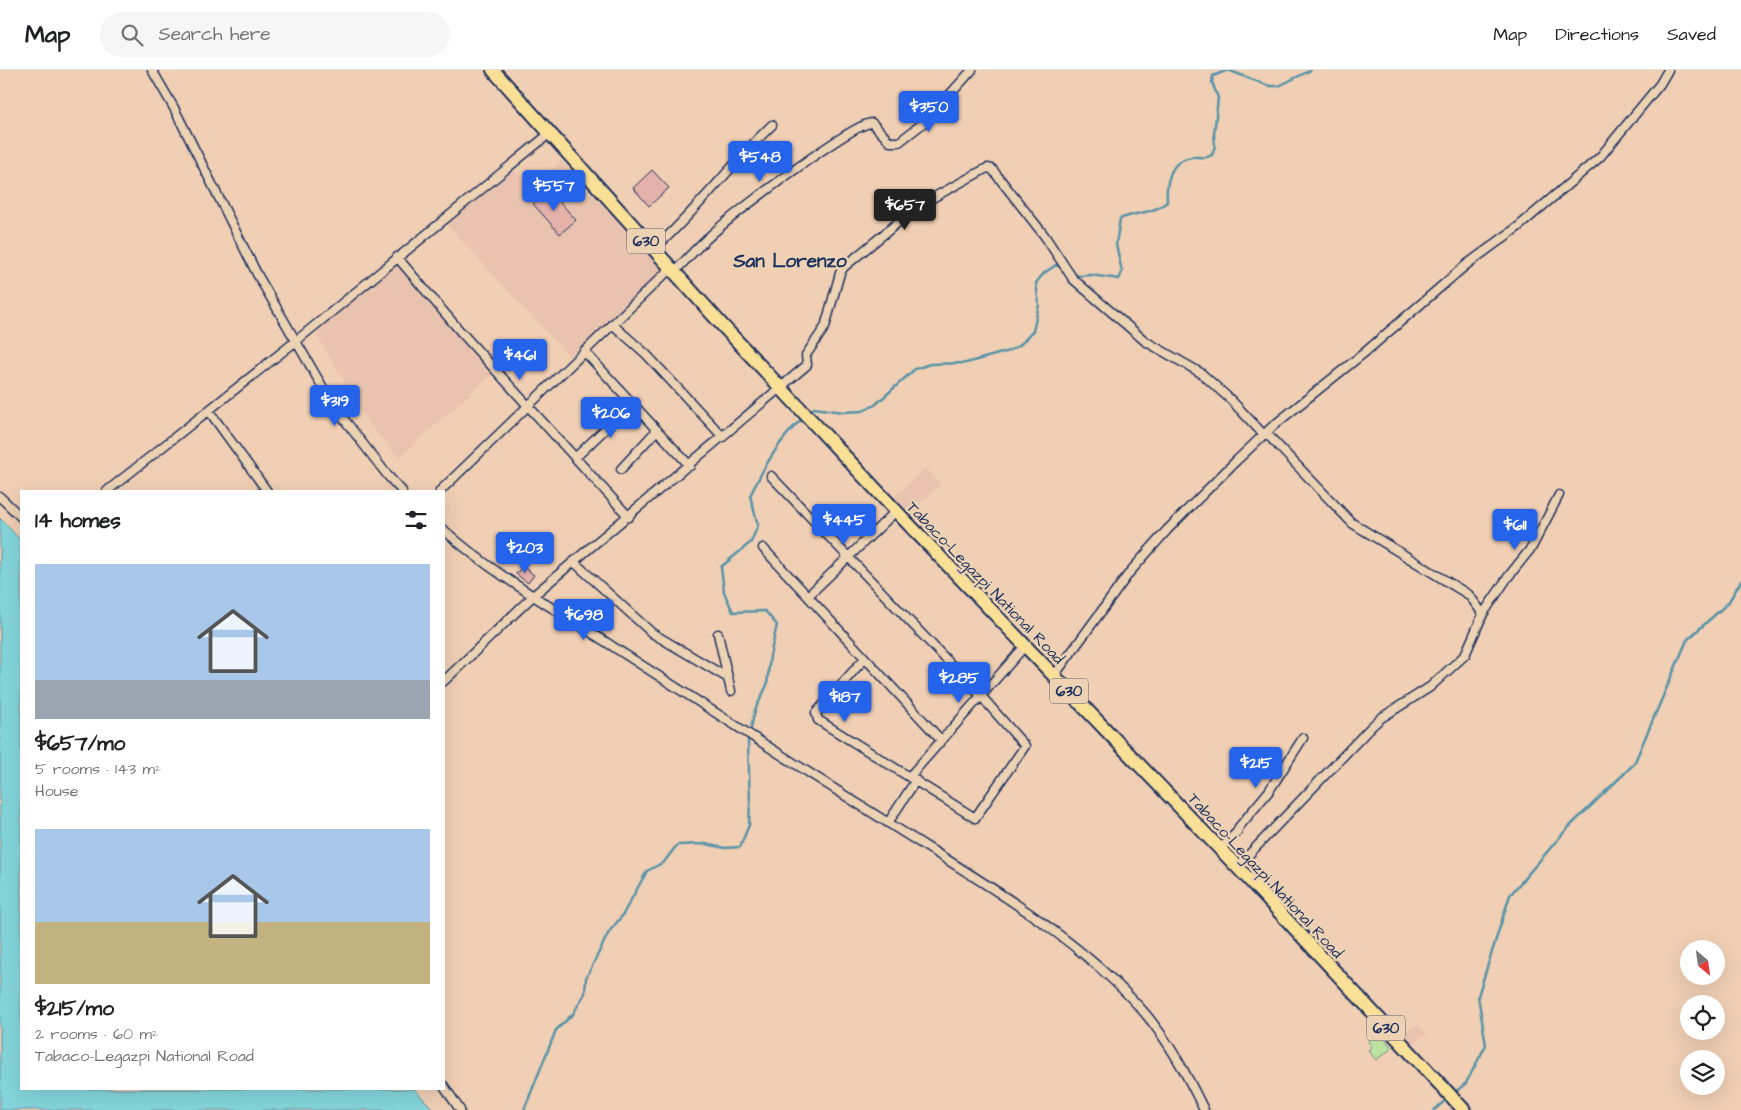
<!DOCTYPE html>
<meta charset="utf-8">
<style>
:root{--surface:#fff;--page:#f6f6f6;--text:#202124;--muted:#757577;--line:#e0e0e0;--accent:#2563eb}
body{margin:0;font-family:"Architects Daughter",sans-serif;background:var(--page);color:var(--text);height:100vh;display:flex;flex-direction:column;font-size:19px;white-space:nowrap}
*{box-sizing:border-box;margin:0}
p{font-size:16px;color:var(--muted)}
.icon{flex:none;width:28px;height:28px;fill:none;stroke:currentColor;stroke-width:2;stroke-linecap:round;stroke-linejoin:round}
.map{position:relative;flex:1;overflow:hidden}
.drawer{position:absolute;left:20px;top:420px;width:425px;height:600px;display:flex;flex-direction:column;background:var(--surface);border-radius:0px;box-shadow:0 5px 20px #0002}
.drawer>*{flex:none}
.needle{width:32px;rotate:151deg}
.fabs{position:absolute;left:1680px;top:870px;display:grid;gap:10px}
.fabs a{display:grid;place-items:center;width:45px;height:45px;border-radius:50%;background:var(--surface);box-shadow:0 5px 20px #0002;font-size:25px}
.price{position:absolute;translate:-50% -42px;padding:0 11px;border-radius:5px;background:var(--accent);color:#fff;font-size:16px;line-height:32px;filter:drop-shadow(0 1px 2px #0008)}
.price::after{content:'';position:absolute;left:50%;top:30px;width:15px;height:11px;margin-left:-8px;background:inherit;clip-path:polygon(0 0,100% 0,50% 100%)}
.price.on{background:#222;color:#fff}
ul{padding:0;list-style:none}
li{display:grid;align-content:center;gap:10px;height:265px;padding:0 15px}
li span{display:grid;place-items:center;height:155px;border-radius:0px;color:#555}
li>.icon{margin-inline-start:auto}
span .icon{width:90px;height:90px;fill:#fffc;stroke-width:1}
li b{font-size:21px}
h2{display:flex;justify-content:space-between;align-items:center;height:60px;padding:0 15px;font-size:21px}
header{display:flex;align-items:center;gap:30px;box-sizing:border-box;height:70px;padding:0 25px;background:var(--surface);border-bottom:1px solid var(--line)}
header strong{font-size:24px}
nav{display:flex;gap:28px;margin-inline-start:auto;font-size:18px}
.search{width:350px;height:45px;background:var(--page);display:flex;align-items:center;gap:12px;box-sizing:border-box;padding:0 18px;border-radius:28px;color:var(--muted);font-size:19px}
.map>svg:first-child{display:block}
</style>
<header>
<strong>Map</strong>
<div class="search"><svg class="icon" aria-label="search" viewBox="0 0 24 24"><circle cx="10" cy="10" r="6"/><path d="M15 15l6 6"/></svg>Search here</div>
<nav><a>Map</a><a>Directions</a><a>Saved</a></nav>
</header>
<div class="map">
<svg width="1741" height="1040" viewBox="0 0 1741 1040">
<rect width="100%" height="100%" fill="#f0cfb4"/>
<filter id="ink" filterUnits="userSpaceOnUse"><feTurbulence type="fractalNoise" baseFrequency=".02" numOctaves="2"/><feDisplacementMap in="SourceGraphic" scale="10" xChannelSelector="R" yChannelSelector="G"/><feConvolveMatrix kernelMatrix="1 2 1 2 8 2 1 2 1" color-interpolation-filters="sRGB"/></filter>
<g filter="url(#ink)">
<path fill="#e9c3af" d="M561,91l101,109 -92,88 -126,-137 67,-54 21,21z
M396,192l96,112 -93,84 -31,-35 -54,-93z
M926,398l15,17 -32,28 -15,-16z
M1418,954l9,9 -14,12 -11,-13z"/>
<path fill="#bbe29e" stroke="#6b887e" d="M1379,962l13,16 -16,12 -8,-10 4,-3 -4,-6z"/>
<path fill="#84d5da" stroke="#5a93a8" d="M0,448l21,23v548h393l20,21h-434z"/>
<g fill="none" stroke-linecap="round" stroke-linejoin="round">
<path stroke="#5a93a8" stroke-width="2.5" d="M1072,203l7,3 12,-1 28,4 3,-7 -6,-28 4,-25c16,-7 33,-5 47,-17 -1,-18 2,-42 25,-45 9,-1 11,3 20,-2l3,-9 -1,-12 4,-36 -6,-16 1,-6 15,-6 41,16h10l32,-16
M809,342l5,-4 29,4 20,-1 12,-6 40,-36 15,-5 36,-1 43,-12 11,-6 13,-14 6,-26 -3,-22 8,-10 12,-8 7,3
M1453,1024l13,-11 20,-38 -8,-49 32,-101 56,-65 68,-66 53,-124 41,-37 13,-22
M524,1040l32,-80 17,-16 12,-21 1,-15 23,-46 13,-16 25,-45 17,-9 13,-17 29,-1 19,4 15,-1 9,-22 1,-22 -2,-62 7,-31 12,-25 3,-29 7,-31 -12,-14 -32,1 -9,-20 -3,-25 30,-25 7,-17 -8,-29c13,-28 29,-57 53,-78
M1434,1040l13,-11"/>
</g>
<path fill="#e5b2aa" stroke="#1b2f5e" d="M652,100l17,18 -20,18 -16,-18z
M549,120l27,30 -16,14 -27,-30z
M522,496l12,9 -6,8 -12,-9z"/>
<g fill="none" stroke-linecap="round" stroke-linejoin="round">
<g stroke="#1b2f5e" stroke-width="11">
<path id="minor" d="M152,0l22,38 83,166 76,131 55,71 14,15
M654,179c43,-38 77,-85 118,-124
M397,187l63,74 169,186
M674,202c13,-13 25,-27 38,-38 21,-19 140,-111 160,-111l18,19h9l27,-21 46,-51
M612,254l34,30 77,83
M584,281l106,115
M209,341l58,80
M1266,363l86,90 117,72 14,19
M575,388l57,-55
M621,399l36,-39
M771,406l210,220 44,50 -50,72 -157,-98 -2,-7 49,-55
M107,421l189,-150 253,-207
M440,421l231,-223
M0,427l21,20
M444,460c50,45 111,79 168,116 95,61 190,123 286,183 84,53 179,107 245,182 26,30 44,64 61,99
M763,478l178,192
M574,492l78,71 76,45
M808,526l88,-85
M718,564l13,57
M1054,606l76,-104 38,-43 68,-68 37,-35 91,-73 102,-88 52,-38 82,-70 60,-73 8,-14
M444,611l90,-86 273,-230 -1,-10 19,-28 15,-54 4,-6 74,-61 69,-38 5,1 52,66 29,44 72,62 56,32 30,27 33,35
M910,706l115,-130
M888,753l28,-43
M1220,779l17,-17 2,-5 30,-36 34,-53
M1237,797l135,-141 9,-8 49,-31 35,-32 18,-41 25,-37 24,-30 27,-52
M444,1016l16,24"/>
</g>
<g stroke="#1b2f5e" stroke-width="16">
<path id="primary" d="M493,0l229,255 174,186 348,363 220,236"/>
</g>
<use href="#minor" stroke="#edd2b4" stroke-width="8"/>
<use href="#primary" stroke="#fadf96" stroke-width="12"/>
</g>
</g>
<g text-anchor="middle" stroke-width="5" stroke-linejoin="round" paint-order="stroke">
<g fill="#edd2b4" stroke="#5a6078" stroke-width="1">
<rect x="627" y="158.5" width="38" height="25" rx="4"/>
<rect x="1050" y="608.5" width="38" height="25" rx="4"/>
<rect x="1367" y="945.5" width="38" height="25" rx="4"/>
</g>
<g font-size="15" font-weight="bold" fill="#1b2f5e">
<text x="646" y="176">630</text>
<text x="1069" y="626">630</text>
<text x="1386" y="963">630</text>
</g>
<g font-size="16" fill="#1b2f5e" stroke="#edd2b4">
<text transform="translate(986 512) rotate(46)" y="6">Tabaco-Legazpi National Road</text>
<text transform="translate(1266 805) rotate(47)" y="6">Tabaco-Legazpi National Road</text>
</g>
<g font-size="19" font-weight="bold" fill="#1b2f5e" stroke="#edd2b4">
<text x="790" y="197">San Lorenzo</text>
</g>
</g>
</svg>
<div class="fabs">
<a><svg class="needle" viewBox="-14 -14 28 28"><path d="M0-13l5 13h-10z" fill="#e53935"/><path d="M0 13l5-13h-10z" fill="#757577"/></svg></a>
<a><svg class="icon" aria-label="locate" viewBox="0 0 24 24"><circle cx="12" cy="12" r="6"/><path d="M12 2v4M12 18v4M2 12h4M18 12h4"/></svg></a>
<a><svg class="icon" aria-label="layers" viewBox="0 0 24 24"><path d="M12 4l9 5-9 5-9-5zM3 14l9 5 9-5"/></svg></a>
</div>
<b class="price" style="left:929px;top:63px">$350</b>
<b class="price" style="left:760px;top:113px">$548</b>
<b class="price" style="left:554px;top:142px">$557</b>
<b class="price on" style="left:905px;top:161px">$657</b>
<b class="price" style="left:520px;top:311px">$461</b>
<b class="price" style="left:335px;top:357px">$319</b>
<b class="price" style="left:611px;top:369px">$206</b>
<b class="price" style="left:844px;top:476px">$445</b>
<b class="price" style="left:1515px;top:481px">$611</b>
<b class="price" style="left:525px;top:504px">$203</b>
<b class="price" style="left:584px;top:571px">$698</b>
<b class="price" style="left:959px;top:634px">$285</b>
<b class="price" style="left:845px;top:653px">$187</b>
<b class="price" style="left:1256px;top:719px">$215</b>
<section class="drawer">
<h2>14 homes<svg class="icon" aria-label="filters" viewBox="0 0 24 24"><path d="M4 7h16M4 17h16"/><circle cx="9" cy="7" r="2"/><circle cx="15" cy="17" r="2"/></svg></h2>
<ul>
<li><span style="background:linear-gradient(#a9c7e8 75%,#9aa5b1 0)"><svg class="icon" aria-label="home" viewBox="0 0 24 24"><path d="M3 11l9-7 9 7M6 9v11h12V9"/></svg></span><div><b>$657/mo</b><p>5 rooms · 143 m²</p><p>House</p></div></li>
<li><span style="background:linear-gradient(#a9c7e8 60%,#c2b280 0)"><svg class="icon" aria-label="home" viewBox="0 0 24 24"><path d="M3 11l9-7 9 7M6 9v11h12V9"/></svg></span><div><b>$215/mo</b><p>2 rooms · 60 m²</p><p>Tabaco-Legazpi National Road</p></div></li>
</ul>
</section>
</div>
